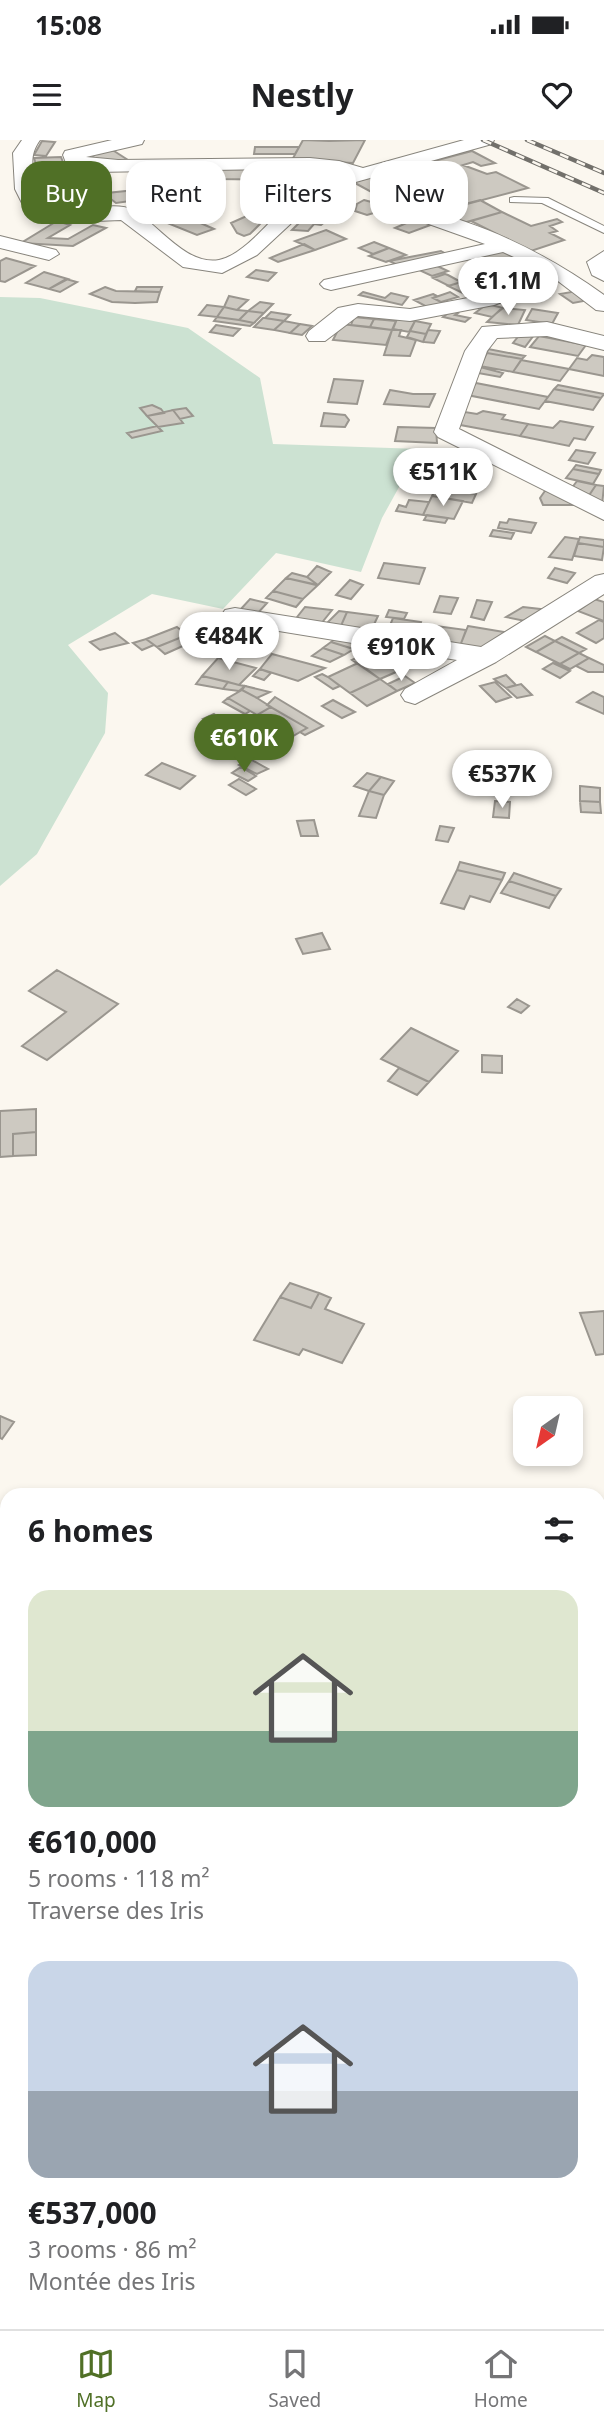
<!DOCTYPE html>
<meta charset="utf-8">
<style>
:root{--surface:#fff;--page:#f2f2f2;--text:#202124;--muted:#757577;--line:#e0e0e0;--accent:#507026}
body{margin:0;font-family:"Noto Sans",sans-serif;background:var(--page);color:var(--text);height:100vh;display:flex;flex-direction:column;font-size:26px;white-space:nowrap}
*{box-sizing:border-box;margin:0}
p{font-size:23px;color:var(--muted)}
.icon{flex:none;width:38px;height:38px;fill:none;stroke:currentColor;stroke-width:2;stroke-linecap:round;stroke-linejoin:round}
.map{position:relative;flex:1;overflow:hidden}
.drawer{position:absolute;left:0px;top:1348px;width:606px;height:842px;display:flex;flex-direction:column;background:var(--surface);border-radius:21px 21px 0 0;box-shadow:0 4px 10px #0003}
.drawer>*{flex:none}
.guide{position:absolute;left:21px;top:21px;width:564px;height:63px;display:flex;gap:14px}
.needle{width:46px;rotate:214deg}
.controls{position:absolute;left:513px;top:1256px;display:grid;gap:14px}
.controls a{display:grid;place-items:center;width:70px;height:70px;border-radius:14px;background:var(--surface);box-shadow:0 4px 10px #0003;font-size:35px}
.price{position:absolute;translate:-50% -60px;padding:0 16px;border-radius:24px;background:#fff;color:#222;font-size:23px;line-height:46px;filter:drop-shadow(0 2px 4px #0008)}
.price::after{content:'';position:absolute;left:50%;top:42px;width:21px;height:16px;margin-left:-10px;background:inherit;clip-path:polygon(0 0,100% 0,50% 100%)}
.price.current{background:var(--accent);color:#fff}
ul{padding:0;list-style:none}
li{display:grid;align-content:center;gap:14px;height:371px;padding:0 28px}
li span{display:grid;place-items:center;height:217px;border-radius:21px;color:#555}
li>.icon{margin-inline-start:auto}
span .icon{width:126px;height:126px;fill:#fffc;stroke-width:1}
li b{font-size:30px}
h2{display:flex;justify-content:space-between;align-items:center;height:84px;padding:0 28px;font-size:30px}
.chip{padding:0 24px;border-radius:21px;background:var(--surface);box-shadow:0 4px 10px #0003;font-size:24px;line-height:63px}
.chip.current{background:var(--accent);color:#fff}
.status{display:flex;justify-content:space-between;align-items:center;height:49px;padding:0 35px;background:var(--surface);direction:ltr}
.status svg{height:19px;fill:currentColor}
header{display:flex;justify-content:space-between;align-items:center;height:91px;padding:0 28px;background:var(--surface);font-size:32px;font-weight:700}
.dock{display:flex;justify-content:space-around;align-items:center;height:98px;border-top:2px solid var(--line);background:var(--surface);font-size:19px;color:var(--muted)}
.dock a{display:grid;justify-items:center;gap:4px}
.dock .current{color:var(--accent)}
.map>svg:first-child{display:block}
</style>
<div class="status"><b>15:08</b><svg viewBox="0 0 49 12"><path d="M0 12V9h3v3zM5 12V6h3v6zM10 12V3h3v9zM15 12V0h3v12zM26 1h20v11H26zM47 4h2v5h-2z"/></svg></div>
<header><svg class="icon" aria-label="menu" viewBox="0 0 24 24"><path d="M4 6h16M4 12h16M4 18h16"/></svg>Nestly<svg class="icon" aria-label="heart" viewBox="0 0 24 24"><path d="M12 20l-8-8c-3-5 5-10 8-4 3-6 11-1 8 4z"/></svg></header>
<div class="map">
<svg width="604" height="2189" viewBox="0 0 604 2189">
<rect width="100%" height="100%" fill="#fbf7ef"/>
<path fill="#cce2d2" d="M0,157l40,1 148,30 72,50 13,66 147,5 -38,69 -21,54 -85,-19 -53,56 -71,-15 -84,51 40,48 -3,40 -68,121 -37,32z
M0,1424l7,4v754h591l1,-713 5,3v717h-604z"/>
<path fill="#cdc9c1" stroke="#9a968f" stroke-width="2" d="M303,0l26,1 36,-1 -12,23 -61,-3z
M42,1l13,1 -9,14 -12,-1z
M255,7h44l-4,7h-41z
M111,9l17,11 -23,5 -16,-11z
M472,11l23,12 -14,3 -8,-4 -10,3 24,9 9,-2 32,16 -99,26 -31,-17 14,-3 -17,-9 -14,1 8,4 -14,4 -22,-12 39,-10 26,14 15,-4 -5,-3 29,-5 -23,-13z
M61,17l5,13 -28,1 -4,-13z
M75,29h21l-3,11h-21z
M173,29h27l2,8h-29z
M217,29l106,1 -1,10 -106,-1z
M57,30l5,14 -23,1 -2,-6h4l-3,-8z
M50,44h23l-4,15h-24z
M197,47l9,4 13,5 -18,7 -22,-9z
M145,49l7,9 -36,5 -9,-7v-3z
M339,50l14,2 -15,21h-29z
M84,57l16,7 -25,5 -16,-4 10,-6z
M145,60l26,12 -18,6 -24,-12z
M364,60l22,6 5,2 -24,7 -12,-4 2,-7z
M480,60l22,12 -39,11 -36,-9z
M260,70l9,4 -11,8 3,1 -11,11 -6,2 -7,-3 -6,-10z
M326,72l9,2 -13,6 4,1 -5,4 -7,-1 -6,7 -16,-1 15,-15 9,2z
M502,72l29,14 26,-7 5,3 -12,4 7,5 -7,2 14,7 -33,11 -60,-30z
M178,73l36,16 -17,6 -37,-15z
M420,77l16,6 -27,10 -14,-5z
M57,81l13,4 -22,13 20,1 25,-14 13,3 -33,18 -52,-3z
M326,90l20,9 -31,11 -20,-9z
M374,102l15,6 -16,6 -14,-6z
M304,104l11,6 -37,12 -8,-4z
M389,108l17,7 -20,7 -17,-6z
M510,109l24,13 -16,3 -12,-6 -20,5 5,3 -7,2 -16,-4 7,-3 -10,-5z
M441,111l9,5 -46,12 -15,-7z
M6,118l29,8 -30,16 -5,-1v-20z
M435,125l13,6 -16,5 -13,-6z
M256,130l20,3 -8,8 -21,-4z
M44,132l24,7 -19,10 -23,-6z
M445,134l3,1 13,7 -12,4 -16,-8z
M66,139l11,3 -17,10 -11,-3z
M535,141l19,4 -18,15 -20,-4z
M461,142l29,13 -13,5 -29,-14z
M105,147l11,4 44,1 -3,10 -22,1 -23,-1 -22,-8z
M137,147h25l-2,5 -25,-1z
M577,151l12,9 -16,3 -13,-9z
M363,152l22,6 6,-5 17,4 -6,8 -43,-10z
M450,152l8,5 -17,5 -8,-4z
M433,154l4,2 -4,2 14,7 -16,4 -17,-9z
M229,156l19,4 -11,10 -13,-3z
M260,162l13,2 -9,9 -16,-2z
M487,164l16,4 -11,9 -17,-4z
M207,165l17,2 -7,10 -18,-2z
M224,167l13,3 11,1 -9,9 -22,-3z
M502,168l23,2 -7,15 -31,-3z
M532,169l26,4 -6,11 -26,-4z
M248,171l16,2 -10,10 -15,-3z
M451,171l7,2 -3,2 15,3 -5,4 -22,-5z
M271,172l19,3 -6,6 -19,-3z
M217,177l22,3 15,3 -4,3 -36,-5z
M354,177l20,2 -4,8 -19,-2z
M263,178h2l19,3 -10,9 -20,-3z
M374,179l22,2 -4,9 -22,-3z
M397,179l18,2 -6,11 -16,-3z
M284,181l16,3 -10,9 -16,-3z
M415,181l16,3 -5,10 -16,-3z
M300,184l12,2 -10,9 -12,-2z
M341,184l51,6 -6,15 -53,-5z
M216,185l24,4 -7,7 -23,-4z
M392,190h9l-2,6 17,4 -6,16 -26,-1z
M428,190l12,1 -6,12 -11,-1z
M410,191l16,3 -3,8 -16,-5z
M521,193l13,2 -9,12 -12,-4z
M539,196l47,9 -8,11 -48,-9z
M488,209l37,7 -3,3 -35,-6z
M487,213l35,6 -9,13 -33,-6z
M592,215l12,2v19l-35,-7 8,-11 10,2z
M521,220l48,9 -9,12 -47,-9z
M480,227l23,6 -3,4 -22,-4z
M334,239l29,2 -6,23 -29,-2z
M476,243l72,14 -9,12 -72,-14z
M558,245l46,9 -3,4 -47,-9z
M554,249l47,9 -8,12 -48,-9z
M390,250l23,4h22l-6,13 -45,-3z
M152,265l9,4 3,4 -17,3 -7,-8z
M186,268l7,8 -13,3 -7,-9z
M173,270l10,13 -25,4 -11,-11z
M483,271l22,4 -3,4 26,5 -8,12 -65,-12 10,-12 12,2z
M324,273l21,2 4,5 -4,7 -24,-1z
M560,281l33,6 -8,13 -11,-2 -5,8 -49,-10 8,-12 25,4z
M157,286l5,5 -30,7 -5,-5z
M398,287l38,1 1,15 -42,-2z
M576,310l19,3 -7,11 -19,-4z
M457,315l3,14h-7l1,11 -30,1 -3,-11h5l6,-14z
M576,325l25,5 -2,4 -26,-5z
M573,329l26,5 -6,10 -27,-6z
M577,341l19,4 -8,12 -17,-8z
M596,345l8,1 -2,19 -14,-8z
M436,348l40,6 -4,9 -40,-7z
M547,348l37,17h-41l-3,-7z
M432,356l31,5 -9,18 -31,-4z
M409,360l20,2 -6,13 -27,-4 3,-6 7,2z
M427,375l21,3 -3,5 -21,-3z
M509,379l27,4 -5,10 -33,-5 2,-6 7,1z
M493,390l21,3 -3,6 -21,-3z
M565,397l14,2 -7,21 -23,-3z
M580,397l24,3v7l-26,-4z
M578,403l26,4 -2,13 -28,-4z
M384,423l41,5 -6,16 -41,-6z
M317,426l14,6 -13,13 -11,-8z
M555,428l20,5 -8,10 -19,-5z
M292,433l15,4 11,8 -32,-7z
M286,438l30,7h2l-15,14 -30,-8z
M350,440l13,5 -12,14 -15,-4z
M273,451l30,8 -7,8 -30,-9z
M440,456l18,2 -7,16 -17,-2z
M250,459l17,4 -10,11 -17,-4z
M594,459l10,3v19l-26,-10z
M477,460l15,2 -8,18 -13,-3z
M305,467l27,3 -12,15 -26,-4z
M523,467l26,3 -19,12 -24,-5z
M389,470l18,3 -3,6 -18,-2z
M339,471l8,1 -7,16 -16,-2z
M347,472l31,4 -8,17 -30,-5z
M393,478l28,4 -6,17 -29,-4z
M599,480l5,2v16l-8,5 -19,-10z
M199,481l15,11 -49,22 -8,-7 30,-12 -7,-6z
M436,486l30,4 -6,16 -29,-4z
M468,486l42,7 -27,17 -23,-4z
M177,487l10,8 -30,12 -11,-8z
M115,493l13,10 -28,7 -10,-8z
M545,496l10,5 -19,11 -10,-5z
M337,497l29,4 11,7 -11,5 -35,-11z
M562,497l24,12 -7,4 -24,-12z
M146,499l8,6 -12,5 -9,-7z
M555,501l24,12 -19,11 -24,-12z
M331,502l23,7 -10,6 -21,-7z
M323,508l21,7 -14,7 -18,-6z
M373,510l30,19 -23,10 -28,-19z
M579,513l10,5 -19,11 -10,-5z
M272,514l53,14 -27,13 -38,-12z
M218,518l38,10 -17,17 -37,-9z
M589,518l15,7v7h-16l-12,-6z
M358,523l22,16 -30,14 -22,-16z
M553,523l17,8 -10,7 -17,-9z
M260,529l11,4 -7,7 -11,-4z
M322,534l6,3 12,9 -7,3 -18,-12z
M506,535l10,10 -10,3 -12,-9z
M202,536l26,6 -5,7 -27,-5z
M405,536l10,7 -18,8 -9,-7z
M380,539l17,12 -30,15 -17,-13z
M228,542l11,3 6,1 -6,5 -16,-2z
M495,542l16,15 -15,5 -16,-16z
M521,544l11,11 -15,3 -11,-10z
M245,546l25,6 -13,6 -15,-8z
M242,550l15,8 14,9 -14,8 -29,-17z
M593,552l11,5v17l-27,-12z
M275,557l48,29 -18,9 -5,-3 7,-4 -40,-23z
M228,558l22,13 -5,3 -22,-12z
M333,560l22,12 -13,6 -20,-12z
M271,567l36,21 -14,8 -36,-21z
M214,574l14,10 -11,5 -14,-10z
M269,587l22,12 -9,6 -23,-12z
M256,595l24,12 -10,7 -24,-12z
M250,619l18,10 -11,5 -18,-9z
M162,623l33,13 -15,13 -34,-14z
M241,627l15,9 -8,5 -16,-8z
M367,633l14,4 -12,14 -15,-5z
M381,637l13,4 -10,14 -15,-4z
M239,639l17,10 -10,6 -17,-10z
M580,646l20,2v14l-20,-1z
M369,651l15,4 -8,23 -17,-2z
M495,661l15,1 -1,16 -16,-1z
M580,661l20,1 1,11 -20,-1z
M314,680l4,16h-17l-4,-15z
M440,686l14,2 -6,14 -12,-2z
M460,722l45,11 -3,7 -45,-10z
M457,730l45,10 -12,22 -20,-6 -6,13 -23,-6z
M514,733l47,16 -5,7 -47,-15z
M509,741l47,15 -7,12 -48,-15z
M322,793l8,16 -27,5 -7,-15z
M57,830l61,34 -71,56 -25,-14 44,-34 -37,-21z
M517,859l12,7 -8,7 -13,-6z
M411,888l47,23 -29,31 -48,-23z
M482,915l20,1v17l-20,-1z
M399,928l30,14 -12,13 -29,-14z
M36,969v23l-23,2v22l-13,1v-46z
M36,992v23l-23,1v-22z
M290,1143l29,10 -8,15 -31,-11z
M319,1153l12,5 -6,11 39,15 -22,39 -39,-14 -4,6 -45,-15 26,-43 31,11z
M604,1171v43l-8,1 -16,-42z
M0,1276l14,6 -12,17 -2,-1z"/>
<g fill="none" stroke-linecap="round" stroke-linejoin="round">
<g stroke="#88857d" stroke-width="2">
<path id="service" d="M514,57l34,1 56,28v7l-62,-30 -32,-1v-4z"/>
</g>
<g stroke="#88857d" stroke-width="2">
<path id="minor" d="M22,0h18c-10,14 -8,23 -6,40 5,54 70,15 99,30 25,14 53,56 86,50 31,-6 66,-61 94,-78 8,-5 21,-6 30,-8l-69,-5 -179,3 -29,-9 -3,-8 2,-4 47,-11h32l-2,4 -56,13 32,3 192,-2 29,3 24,7 101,-28h30l-2,4 -165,46 -70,65 -35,18 -39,-6 -62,-47 -51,2 -35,-7 -11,-8 -9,-18 -2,-36z
M419,68c69,17 128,46 185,87v16l-8,-1 -46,-35 -28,20 -28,10 -84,16 -52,-5 -33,25h-16l-3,-5 3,-5 29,-23 20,-4 52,5 79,-15 19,-7 27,-20 -32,-15 -172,38 -7,-2 -4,-4 4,-4 161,-36 -73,-26 -3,-4z
M0,96l56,14 3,4 -10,6 -49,-12z
M604,111v30l-12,-6 -5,-13z
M547,182l57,14v14l-57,-14 -50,2 -10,13 -28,78 145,73v18l-166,-83 -4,-5 31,-81 17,-24z
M604,434v20l-108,68 -81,42 -10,-3 -4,-6 4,-6 52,-29 -222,-36 -10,-2 -4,-6 4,-6 10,-2 246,39 114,-71z"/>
</g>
<use href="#service" fill="#fff" fill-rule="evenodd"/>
<use href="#minor" fill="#fff" fill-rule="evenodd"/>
<g stroke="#72706b" stroke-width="4.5">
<path id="rail" d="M483,0l121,53
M527,0l77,33"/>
</g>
<use href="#rail" stroke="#fbf7ef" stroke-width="2.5" stroke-dasharray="9" stroke-linecap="butt"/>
</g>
</svg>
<div class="controls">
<a><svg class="needle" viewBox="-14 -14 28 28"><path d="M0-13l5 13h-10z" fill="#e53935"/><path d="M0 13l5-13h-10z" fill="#757577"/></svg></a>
</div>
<b class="price" style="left:508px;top:177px">€1.1M</b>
<b class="price" style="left:443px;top:368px">€511K</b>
<b class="price" style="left:229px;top:532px">€484K</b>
<b class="price" style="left:401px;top:543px">€910K</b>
<b class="price current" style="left:244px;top:634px">€610K</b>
<b class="price" style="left:502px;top:670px">€537K</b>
<div class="guide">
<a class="chip current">Buy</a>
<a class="chip">Rent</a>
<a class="chip">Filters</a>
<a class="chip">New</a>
</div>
<section class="drawer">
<h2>6 homes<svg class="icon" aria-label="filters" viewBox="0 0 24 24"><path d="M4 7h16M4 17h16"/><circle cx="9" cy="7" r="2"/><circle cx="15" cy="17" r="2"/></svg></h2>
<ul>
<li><span style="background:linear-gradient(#dfe7d0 65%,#7fa58c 0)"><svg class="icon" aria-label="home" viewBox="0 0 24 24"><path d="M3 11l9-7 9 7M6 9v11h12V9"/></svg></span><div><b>€610,000</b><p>5 rooms · 118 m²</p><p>Traverse des Iris</p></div></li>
<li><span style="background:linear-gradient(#c9d6e8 60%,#9aa5b1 0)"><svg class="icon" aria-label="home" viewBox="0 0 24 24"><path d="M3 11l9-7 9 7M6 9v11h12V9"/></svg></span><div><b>€537,000</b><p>3 rooms · 86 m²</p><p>Montée des Iris</p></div></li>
</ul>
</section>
</div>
<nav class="dock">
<a class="current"><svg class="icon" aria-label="map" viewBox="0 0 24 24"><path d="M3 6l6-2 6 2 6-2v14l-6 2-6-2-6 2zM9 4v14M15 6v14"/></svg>Map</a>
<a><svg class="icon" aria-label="saved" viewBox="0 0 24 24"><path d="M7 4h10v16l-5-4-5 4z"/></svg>Saved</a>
<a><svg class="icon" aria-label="home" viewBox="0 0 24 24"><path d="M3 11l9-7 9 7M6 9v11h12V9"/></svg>Home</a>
</nav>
